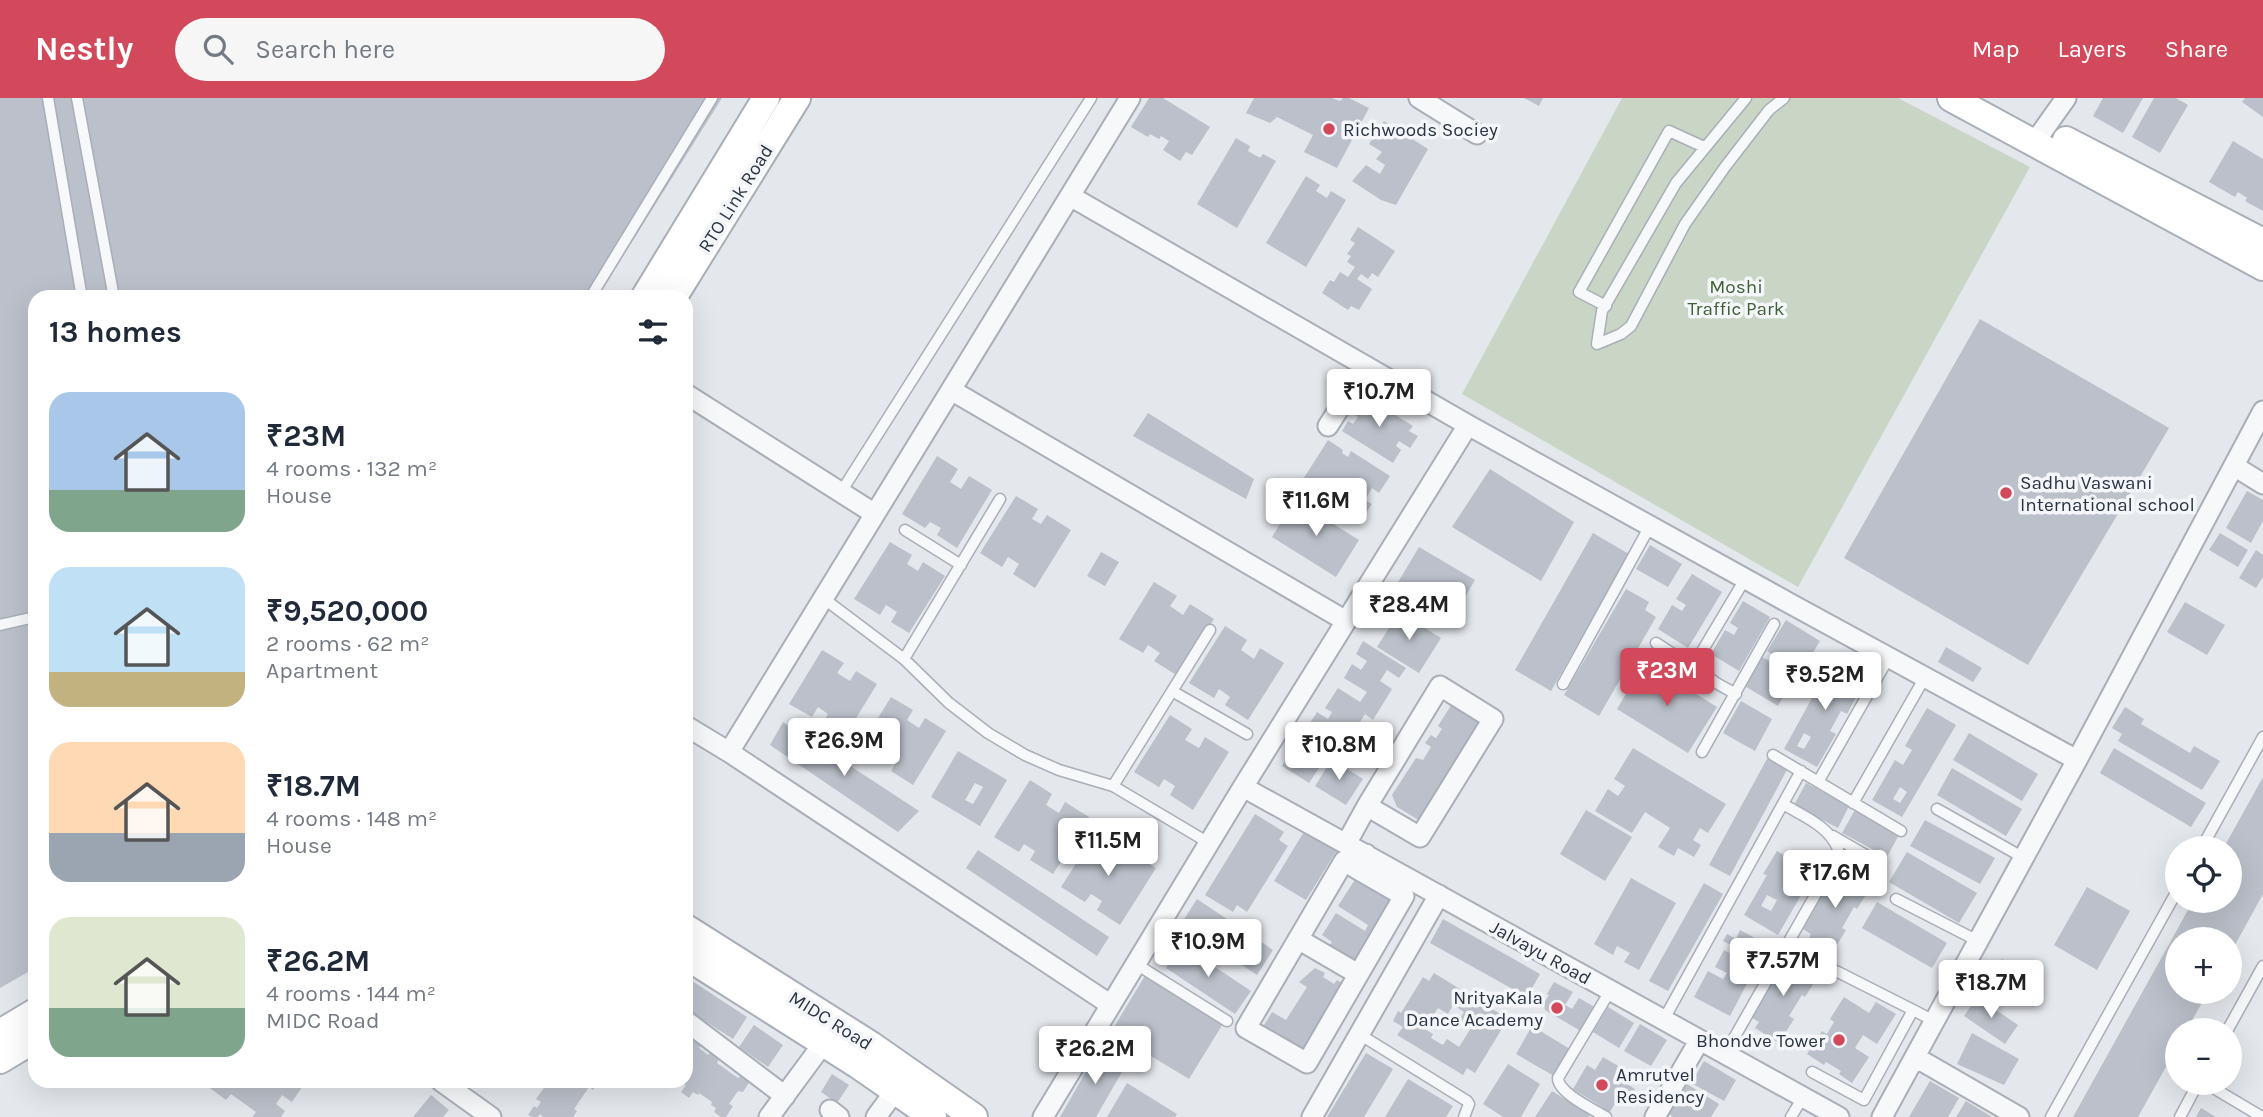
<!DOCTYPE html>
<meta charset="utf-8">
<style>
:root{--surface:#fff;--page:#f6f6f7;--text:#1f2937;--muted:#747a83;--accent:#d1495b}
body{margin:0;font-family:Karla,sans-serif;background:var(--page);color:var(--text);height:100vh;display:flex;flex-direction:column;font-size:26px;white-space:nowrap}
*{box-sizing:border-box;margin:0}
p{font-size:23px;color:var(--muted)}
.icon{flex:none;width:38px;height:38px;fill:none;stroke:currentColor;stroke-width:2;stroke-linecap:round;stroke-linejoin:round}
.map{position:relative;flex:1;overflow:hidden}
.details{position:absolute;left:28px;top:192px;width:665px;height:798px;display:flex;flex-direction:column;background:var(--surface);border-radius:21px;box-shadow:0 7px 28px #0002}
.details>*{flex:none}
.fabs{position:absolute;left:2165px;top:738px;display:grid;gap:14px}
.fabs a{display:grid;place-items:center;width:77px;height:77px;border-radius:50%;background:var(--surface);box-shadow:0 7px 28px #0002;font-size:35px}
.price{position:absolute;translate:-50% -60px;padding:0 16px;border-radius:7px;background:#fff;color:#222;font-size:23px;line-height:46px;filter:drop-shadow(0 2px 4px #0008)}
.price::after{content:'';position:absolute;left:50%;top:42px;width:21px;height:16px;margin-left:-10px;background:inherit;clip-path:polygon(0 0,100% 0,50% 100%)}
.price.current{background:var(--accent);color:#fff}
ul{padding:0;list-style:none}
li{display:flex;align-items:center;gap:21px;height:175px;padding:0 21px}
li span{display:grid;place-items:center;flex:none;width:196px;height:140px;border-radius:21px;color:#555}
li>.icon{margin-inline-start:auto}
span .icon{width:84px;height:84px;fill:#fffc;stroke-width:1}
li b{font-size:30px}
h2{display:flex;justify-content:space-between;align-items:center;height:84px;padding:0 21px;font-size:30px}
header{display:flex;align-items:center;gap:42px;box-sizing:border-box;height:98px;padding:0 35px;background:var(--accent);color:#fff}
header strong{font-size:33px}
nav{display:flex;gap:38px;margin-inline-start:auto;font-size:24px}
.search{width:490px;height:63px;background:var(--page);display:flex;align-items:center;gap:18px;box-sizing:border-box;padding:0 24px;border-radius:38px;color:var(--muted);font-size:26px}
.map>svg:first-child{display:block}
</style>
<header>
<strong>Nestly</strong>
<div class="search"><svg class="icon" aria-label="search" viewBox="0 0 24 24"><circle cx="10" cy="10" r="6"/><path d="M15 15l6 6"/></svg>Search here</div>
<nav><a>Map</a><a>Layers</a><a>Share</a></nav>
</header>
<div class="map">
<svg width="2263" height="1019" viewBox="0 0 2263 1019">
<rect width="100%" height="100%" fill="#e4e7ec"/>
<path fill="#c9d6c5" d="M1622,0h276l132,69 -232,420 -336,-193z"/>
<path fill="#bbc0ca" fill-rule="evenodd" d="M0,0h722l-125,200h-562v670l-35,20z
M1149,0h14l47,29 -18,28 -6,-3 -6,9 -17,-11 6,-9 -8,-5 -2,3 -9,-5 -2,3 -17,-10z
M1254,0h78l8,3 3,-3h6l20,10 -32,60 -33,-16 9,-17 -36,-18 -7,6 -24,-10z
M1524,0h19l-4,8z
M2103,0h40l-20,35 -30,-17z
M2154,0h22l12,7 -28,48 -28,-16z
M2245,0h18v19l-21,-15z
M1384,23l44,28 -32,56 -15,-5 -29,-19 14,-16 14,9 5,-9 -9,-6 6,-7 -13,-8z
M1236,40l14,8 -2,5 12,7 3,-4 13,7 -39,67 -40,-24z
M2233,43l30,18v52l-18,-10 2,-3 -9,-6 -3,5 -26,-15z
M1306,78l14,9 -4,6 11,7 4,-7 15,9 -40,67 -40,-24z
M1358,129l37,24 -17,26 -6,-4 -4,6 -7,-5 -4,5 15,10 -13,21 -8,-4 -3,4 -26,-17 8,-13 4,2 6,-10 8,5 7,-10 -8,-5 4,-6 -4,-2 8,-11 -5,-3z
M1980,221l189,109 -141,237 -184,-107z
M1366,299l47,29 -4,5 9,5 -8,12 -11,-7 -3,5 5,4 -8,13 -51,-32 6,-10 5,3 5,-7 -10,-6 7,-10 6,4z
M1148,315l106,66 -8,20 -113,-63z
M1328,342l15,10 -1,3 6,4 3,-6 39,25 -11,17 -7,-5 -7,12 7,4 -7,10 -6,-4 -5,7 -17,-11 -4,6 -17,-10 5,-8 -19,-13z
M937,358l21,13 -8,13 11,7 8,-13 23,14 -35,58 -20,-13 4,-7 -11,-6 -5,6 -23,-14z
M1490,371l84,53 -33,59 -89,-54z
M2247,393l16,9v21l-12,22 -25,-15z
M1016,398l22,13 -6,10 9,5 6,-9 24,15 -36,58 -22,-14 6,-10 -11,-7 -6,10 -22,-14z
M1295,402l64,40 -23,37 -64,-40z
M1593,435l36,21 -78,137 -36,-21z
M2220,435l28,17 -10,17 -29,-17z
M890,444l22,13 -5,9 11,7 5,-9 22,14 -36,57 -18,-11 6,-10 -11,-7 -6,10 -26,-16z
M1650,447l32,19 -14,23 -32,-18z
M1419,449l56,33 -25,42 -56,-33z
M2256,452l7,5v22l-7,11 -17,-10z
M1101,454l18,10 -14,24 -18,-10z
M1692,476l30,18 -34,56 -30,-19 14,-24 10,6 4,-6 -10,-6z
M1154,484l23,14 -7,10 13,9 7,-11 24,15 -36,57 -24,-15 6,-8 -12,-8 -5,8 -24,-14z
M1626,491l23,13 -4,8 11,7 -57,99 -35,-21z
M1743,503l27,16 -31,54 -28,-17 14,-24 9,5 4,-7 -8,-5z
M2185,504l40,23 -18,30 -40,-23z
M1399,514l42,26 -22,35 -42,-26z
M1786,522l34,21 -19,31 -34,-21z
M1225,528l22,14 -6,10 13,9 6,-11 24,15 -36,57 -23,-15 5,-8 -11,-8 -5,9 -25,-15z
M1363,543l43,27 -7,10 -12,-8 -7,11 12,8 -19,31 -8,-6 -5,8 8,6 -14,22 -44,-27 7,-11 11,7 4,-7 -7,-4 13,-20 22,14 7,-10 -23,-14 8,-14 9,6 6,-9 -11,-7z
M1946,549l36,21 -9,14 -35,-20z
M822,552l22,13 -7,10 13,8 6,-10 21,13 -33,54 -22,-14 6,-10 -10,-7 -6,10 -23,-13z
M1760,558l35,19 -17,31 -35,-21z
M1834,560l33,19 -20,37 -6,-3 -11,20 6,3 -19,33 -33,-18zM1804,635l7,4 -7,12 -7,-3z
M1645,564l72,45 -29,46 -71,-44z
M891,599l22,13 -6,10 12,8 6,-10 21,13 -33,54 -22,-14 6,-10 -10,-7 -6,10 -23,-14z
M1455,601l32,20 -65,103 -25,-15 -5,-12 24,-37 7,2 8,-13 -6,-4 6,-8 5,3 6,-9 -4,-3z
M1741,603l31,18 -17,32 -32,-18z
M2125,609l19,12 -3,5 49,29 4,-7 26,15 -18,29 -84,-49 4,-7 -10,-6z
M1927,610l29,17 -54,92 -30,-17 23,-40 8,5 9,-15 -7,-4zM1900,689l7,5 -7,11 -7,-4z
M1170,617l22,14 -7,11 14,8 6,-11 24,15 -36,58 -23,-15 5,-9 -11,-7 -5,8 -25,-15z
M783,624l136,89 -21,21 -128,-87z
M1969,635l69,41 -16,27 -69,-41z
M1302,637l27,18 -20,30 -27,-17z
M1633,650l93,56 -18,29 -8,-5 -7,12 8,5 -7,12 -16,-9 -4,8 -16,-9 12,-19 -25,-16 -13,21 -37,-22 13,-22 10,7 7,-10 -11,-7z
M2114,650l92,55 -15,24 -91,-54z
M958,653l49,29 -27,46 -49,-29zM975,685l8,4 -10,17 -8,-4z
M1768,659l20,11 -58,108 -21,-11z
M1332,661l31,20 -17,26 -31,-19z
M1952,670l70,41 -16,27 -69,-41z
M2263,679v117l-33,60v-14h-53v52h31l-22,39h-9v16l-39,70h-65l120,-216h37v-52h-7z
M1030,682l22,14 -6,11 13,8 6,-11 24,15 -36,57 -23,-14 5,-9 -11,-7 -5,8 -25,-15z
M1806,685l43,23 -11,22 -44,-23z
M1856,710l45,23 -14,26 -45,-24z
M1586,712l46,27 -27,44 -45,-27z
M1255,716l29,18 -5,8 9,6 -41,66 -10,-7 -4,7 -28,-17z
M1925,722l70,38 -15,26 -70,-38z
M1305,732l32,20 -31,50 -32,-19z
M1097,733l22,14 -7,10 13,8 7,-10 24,15 -36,57 -23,-15 5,-9 -11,-7 -6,8 -24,-15z
M978,752l131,87 -12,19 -131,-88z
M1777,753l37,22 -36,62 -34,-20 23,-40 -4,-1zM1767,797l10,5 -6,11 -10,-5z
M1907,754l70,41 -18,30 -70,-41z
M1848,769l18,12 -6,10 7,4 -10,16 -3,-2 -12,21 4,2 -15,25 -23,-15 3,-6 -10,-6 35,-56 7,4z
M1356,780l39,24 -39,62 -28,-17 4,-5 -10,-7 14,-22 29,18 3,-6 -30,-19z
M1631,780l45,25 -37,67 -15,-8 6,-9 -13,-7 -4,9 -19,-11z
M1704,785l19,11 -55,97 -19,-10z
M2087,789l43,24 -33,59 -43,-25z
M1197,801l76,51 -16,25 -76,-51z
M1877,804l70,41 -15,25 -70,-40z
M1443,821l97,55 -13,23 -97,-54z
M1740,832l28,15 -15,29 -8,-4 -2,4 7,4 -20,38 -36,-19 14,-26 15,8 4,-6 -12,-6 9,-17 5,3 4,-7 -10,-5 4,-7 9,5z
M1182,847l69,46 -16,23 -69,-46z
M1796,857l18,12 -6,10 7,4 -10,16 -3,-2 -13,21 5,3 -15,24 -24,-15 4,-6 -10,-6 35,-56 7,4z
M2002,861l40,24 -12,21 -40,-24z
M1315,870l10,5 -2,4 11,7 3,-4 12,7 -40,70 -48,-27 11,-18 14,8 21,-33 -8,-5z
M1434,875l68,42 -5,8 6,4 -28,46 -8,-5 -4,7 -66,-40 6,-8 -10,-6 5,-10 3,2 22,-36 6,4zM1453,907l11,7 -5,8 12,8 -12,19 -12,-8 -4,6 -12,-7 2,-4 -8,-5 13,-21 10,6z
M1146,876l78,48 -35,57 -78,-47z
M686,879l61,40 -14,22 -47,-30z
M1554,884l19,10 -8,13 7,4 7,-11 19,11 -14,24 -39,-23 -1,-7 5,-8 -2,-1z
M1844,899l25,16 7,-11 20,12 -19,30 -14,-9 -8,13 14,9 -17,26 -13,-9 2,-3 -15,-9 -2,3 -17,-11 15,-23 5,3 7,-12 -4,-3z
M1977,899l41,28 -13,19 -41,-28z
M1608,909l26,16 -15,25 -26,-16z
M1640,926l27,16 -16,26 -27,-15z
M754,927l29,20 -15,22 -29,-20z
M1532,928l38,23 -16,27 -38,-22z
M1972,935l47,26 -15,26 -47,-21z
M689,939l12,8 -2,3 9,7 4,-5 9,6 -4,7 21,15 3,-3 9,6 -7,11 -5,-1 -9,13 4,2 -7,11h-5l-7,-5 2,-4 -5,-3 1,-3 -13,-9 -1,2 -5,-3 -4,6 -8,-6 5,-7 -6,-3h6v-40z
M1100,949l27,16 -31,54h-36z
M1366,955l27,16 -29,48h-37z
M1603,959l27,16 -6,9 11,7 -10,16 -8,-5 -7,12 -37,-23 14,-24 8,5z
M1704,963l32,19 -12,21 -33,-18z
M1508,966l32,20 -19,33h-18l-20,-13z
M832,976l17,11 -12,18 -16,-11z
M1408,981l45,27 -7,11h-61z
M1930,983l29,17 -11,19h-39z
M211,984h90l3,2 -12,18 -10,-7 -6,9 9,7 -4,6h-29l4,-5 -25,-18 -5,6 -19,-14z
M552,984h46l-5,8 -4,-3 -15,22 3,2 -4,6h-30l-3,-3 -2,3h-6l-4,-2 6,-9 3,2 4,-6 -5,-3 10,-14 3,1z
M1127,985l50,31 -2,3h-68z
M1687,986l32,20 -8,13h-38l-4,-3z
M1552,993l38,24 -1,2h-54z
M431,997l18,15 -6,7h-30z
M1966,1003l26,16h-36z
M2201,1010l15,9h-20z"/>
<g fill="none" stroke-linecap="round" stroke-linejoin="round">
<g stroke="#a9aeb7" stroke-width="13">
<path id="service" d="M48,0l34,200
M77,0l37,200
M1746,0l-70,85 -74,128 -5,33 24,-10 10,-8 54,-102 40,-57 44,-57 15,-12
M590,200l122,-200
M1606,208l-27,-14 90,-161 35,16
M841,394l250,-394
M905,432l56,35
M823,500l81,61 45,44 39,30 37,22 34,15 54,16 96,57
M0,527l35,-8
M1656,545l45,29
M904,561l96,-160
M1563,586l87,-158
M1172,593l75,43
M1736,596c-17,-10 -40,-17 -35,-41l44,-74
M1702,654l72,-128
M1773,657l128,76
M1818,684l71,-125
M1113,688l97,-156
M1853,705l72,-126
M1937,711l87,49
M1833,738l36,21
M2201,751l62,-112
M1896,801l82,42
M1136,866l91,57
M1836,873l77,39
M1663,923l138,-250
M2227,933l36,-65
M1359,936l108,67 2,3 -5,13
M1725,956l109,-192 4,-13c-9,-23 -35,-33 -55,-45
M1812,974l52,28 49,-90 21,11
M2205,985l57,34
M1606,1019c-13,-8 -48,-24 -48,-39l52,-87
M1791,1019l12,-20
M2051,1019l126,-226
M2180,1019l18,-34"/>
</g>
<g stroke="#a9aeb7" stroke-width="23">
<path id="minor" d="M1419,0l58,36
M2034,45l32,-45
M1070,98l398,229 321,178 288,157
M951,292l395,231
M686,296l189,120
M1328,328l38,-60
M2234,368l29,18
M686,628l43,26 382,253
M729,654l401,-654
M1243,689l596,330
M1346,746l21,-38 53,31 73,-118 -53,-33 -73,120
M1357,771l-13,-8 -98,167 61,35 97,-167 -47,-27 9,-15
M1298,841l60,35
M686,923l99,75
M1915,959l104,60
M442,984l49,35
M830,1012l9,7
M769,1019l62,-84
M876,1019l19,-26
M1043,1019l200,-330 225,-362
M1312,1019l127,-222
M1655,1019l44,-76
M1882,1019l195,-357 186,-349"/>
</g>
<g stroke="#a9aeb7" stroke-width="30">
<path id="secondary" d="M1951,0l312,169
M2066,42l197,102
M644,200l122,-200
M673,200l124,-200
M686,830l185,117 103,72
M686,858l172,109 75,52
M0,935l35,-21
M0,962l35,-21"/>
</g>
<use href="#service" stroke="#f7f8fa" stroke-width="10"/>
<use href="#minor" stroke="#f7f8fa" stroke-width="19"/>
<use href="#secondary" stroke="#fff" stroke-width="26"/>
</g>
<g fill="#d1495b" stroke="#f4f6f9" stroke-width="2.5">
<circle cx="1329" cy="31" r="7"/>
<circle cx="2006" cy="395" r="7"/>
<circle cx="1557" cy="910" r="7"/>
<circle cx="1839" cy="942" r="7"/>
<circle cx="1602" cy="987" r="7"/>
</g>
<g text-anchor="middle" stroke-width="7" stroke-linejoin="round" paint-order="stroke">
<g font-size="19" fill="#2b3445" stroke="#f4f6f9" text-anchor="start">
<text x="1343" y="38">Richwoods Sociey</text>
<text x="2020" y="391">Sadhu Vaswani<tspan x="2020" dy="22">International school</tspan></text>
<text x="1543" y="906" text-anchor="end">NrityaKala<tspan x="1543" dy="22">Dance Academy</tspan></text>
<text x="1825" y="949" text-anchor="end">Bhondve Tower</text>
<text x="1616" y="983">Amrutvel<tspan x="1616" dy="22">Residency</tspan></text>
</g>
<g font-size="19" fill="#2b3445" stroke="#f4f6f9">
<text transform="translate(735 100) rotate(-58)" y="7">RTO Link Road</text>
<text transform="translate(1541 854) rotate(29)" y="7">Jalvayu Road</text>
<text transform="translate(831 922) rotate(32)" y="7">MIDC Road</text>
</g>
<g font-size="19" fill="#3f6138" stroke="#f4f6f9">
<text x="1736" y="195">Moshi<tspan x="1736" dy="22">Traffic Park</tspan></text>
</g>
</g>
</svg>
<div class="fabs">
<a><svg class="icon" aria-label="locate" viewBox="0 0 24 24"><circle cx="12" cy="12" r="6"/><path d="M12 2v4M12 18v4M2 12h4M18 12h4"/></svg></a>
<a>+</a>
<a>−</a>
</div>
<b class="price" style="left:1379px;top:331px">₹10.7M</b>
<b class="price" style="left:1316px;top:440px">₹11.6M</b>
<b class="price" style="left:1409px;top:544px">₹28.4M</b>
<b class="price current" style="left:1667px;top:610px">₹23M</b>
<b class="price" style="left:1825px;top:614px">₹9.52M</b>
<b class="price" style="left:844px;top:680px">₹26.9M</b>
<b class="price" style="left:1339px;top:684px">₹10.8M</b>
<b class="price" style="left:1108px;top:780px">₹11.5M</b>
<b class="price" style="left:1835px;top:812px">₹17.6M</b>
<b class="price" style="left:1208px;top:881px">₹10.9M</b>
<b class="price" style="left:1783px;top:900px">₹7.57M</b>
<b class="price" style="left:1991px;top:922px">₹18.7M</b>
<b class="price" style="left:1095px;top:988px">₹26.2M</b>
<section class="details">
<h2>13 homes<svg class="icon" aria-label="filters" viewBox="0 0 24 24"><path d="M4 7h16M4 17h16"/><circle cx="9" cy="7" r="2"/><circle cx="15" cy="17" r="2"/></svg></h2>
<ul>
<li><span style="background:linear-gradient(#a9c7e8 70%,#7fa58c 0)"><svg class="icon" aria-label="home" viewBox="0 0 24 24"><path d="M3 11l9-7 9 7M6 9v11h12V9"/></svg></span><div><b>₹23M</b><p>4 rooms · 132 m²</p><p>House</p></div></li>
<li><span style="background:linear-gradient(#bfe0f5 75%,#c2b280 0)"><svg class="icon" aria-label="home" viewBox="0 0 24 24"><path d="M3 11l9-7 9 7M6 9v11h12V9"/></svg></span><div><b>₹9,520,000</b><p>2 rooms · 62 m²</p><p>Apartment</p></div></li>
<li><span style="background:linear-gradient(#ffd9b3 65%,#9aa5b1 0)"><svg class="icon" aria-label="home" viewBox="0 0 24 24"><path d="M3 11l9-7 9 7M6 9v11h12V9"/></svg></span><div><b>₹18.7M</b><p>4 rooms · 148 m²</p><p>House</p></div></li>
<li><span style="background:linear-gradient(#dfe7d0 65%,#7fa58c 0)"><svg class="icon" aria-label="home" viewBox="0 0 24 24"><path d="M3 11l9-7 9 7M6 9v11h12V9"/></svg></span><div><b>₹26.2M</b><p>4 rooms · 144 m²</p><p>MIDC Road</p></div></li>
</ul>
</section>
</div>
